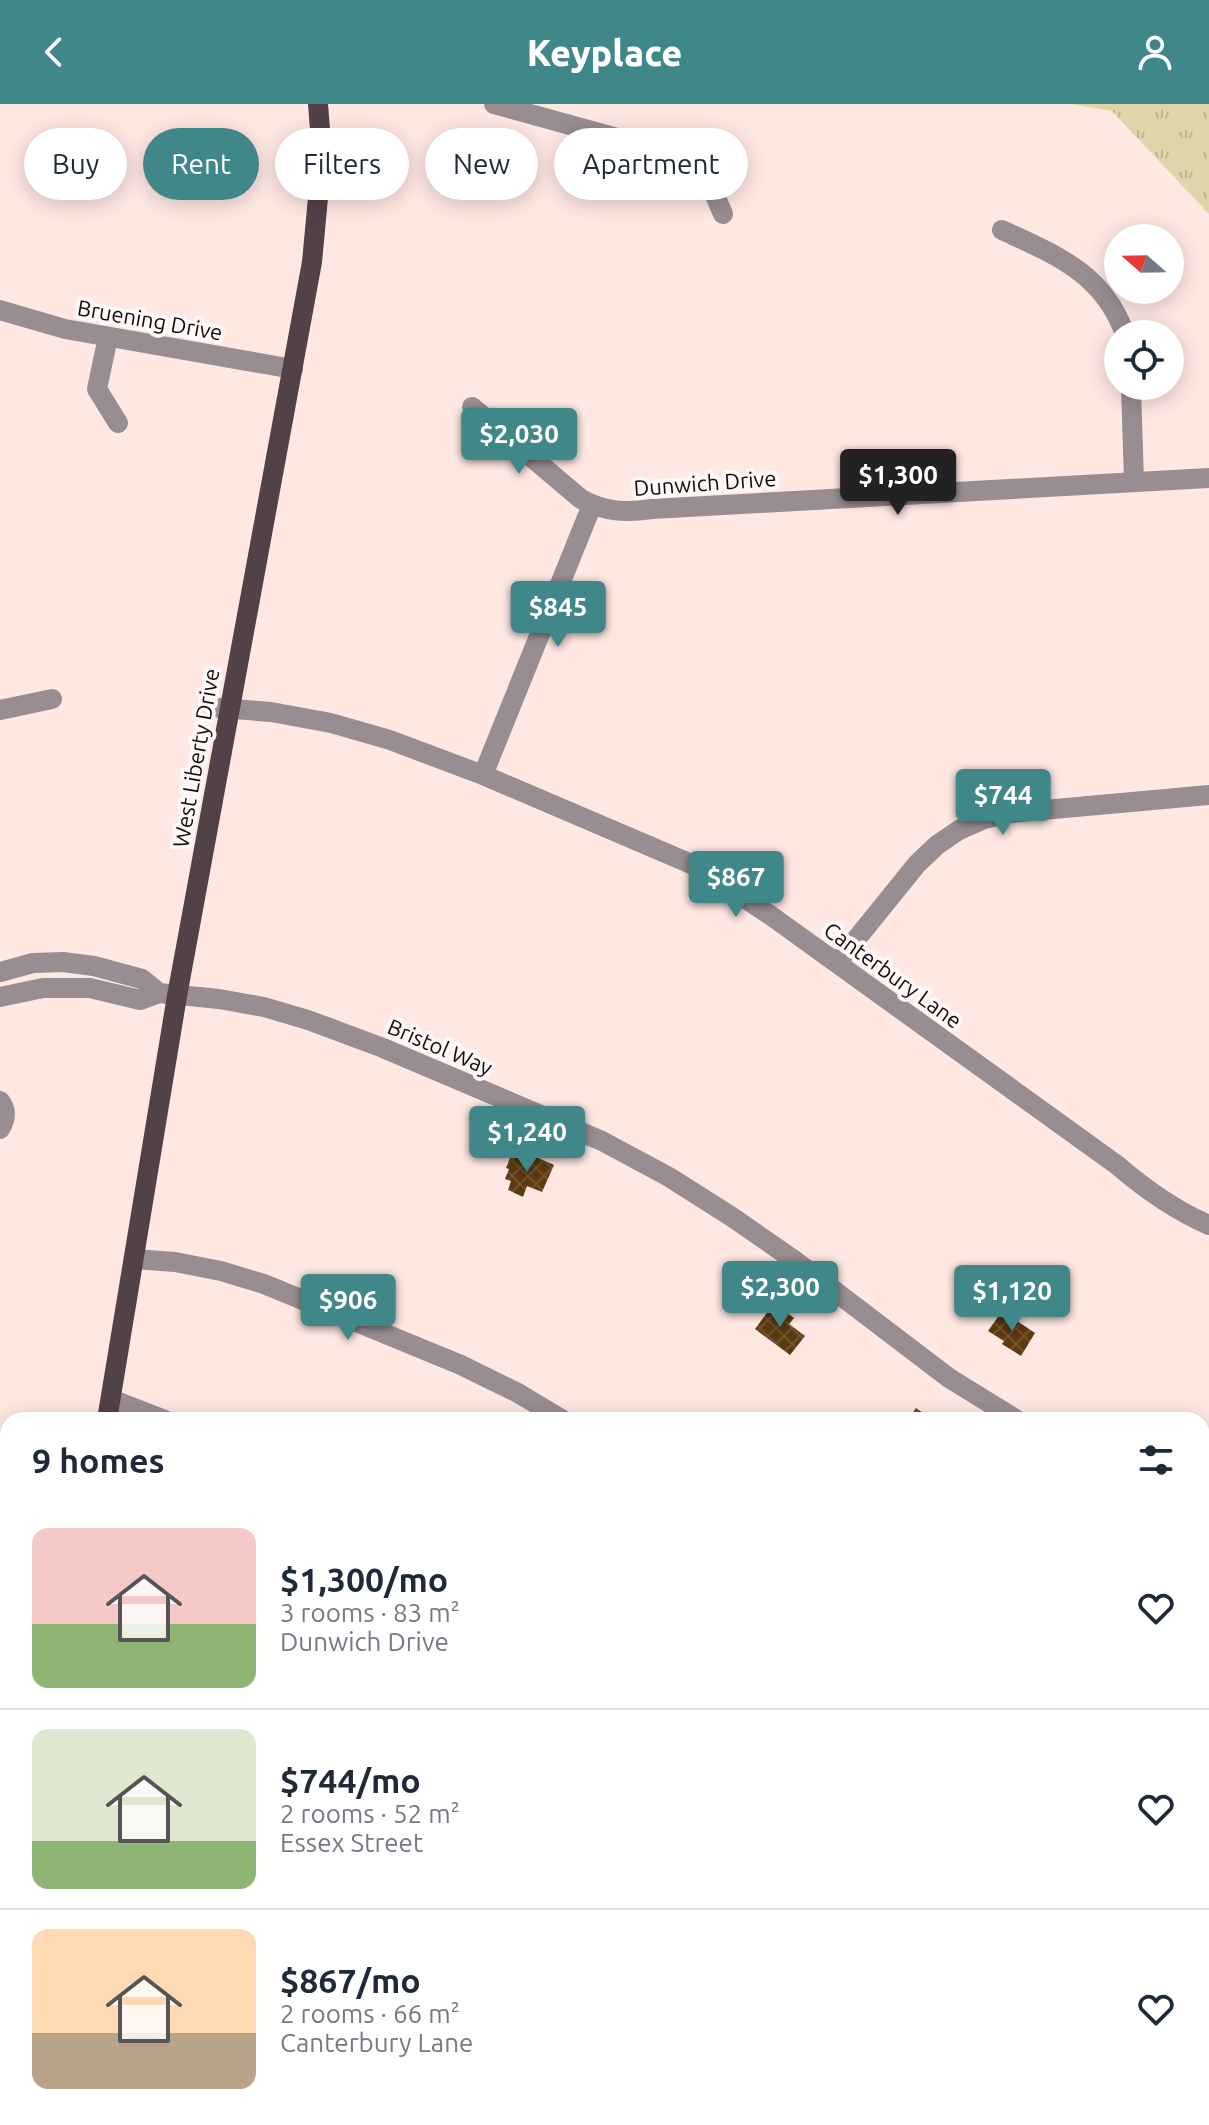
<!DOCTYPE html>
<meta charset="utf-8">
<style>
:root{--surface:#fff;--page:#f6f6f7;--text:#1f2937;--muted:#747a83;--line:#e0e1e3;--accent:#3f8788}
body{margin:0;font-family:Ubuntu,sans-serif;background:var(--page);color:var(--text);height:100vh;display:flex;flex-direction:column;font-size:30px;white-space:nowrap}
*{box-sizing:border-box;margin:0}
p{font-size:26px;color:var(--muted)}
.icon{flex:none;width:44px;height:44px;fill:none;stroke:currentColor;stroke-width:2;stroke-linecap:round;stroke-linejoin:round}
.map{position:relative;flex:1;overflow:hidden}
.drawer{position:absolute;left:0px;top:1308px;width:1210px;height:714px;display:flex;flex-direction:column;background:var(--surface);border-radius:24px 24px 0 0;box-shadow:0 4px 20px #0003}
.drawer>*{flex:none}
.hud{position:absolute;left:24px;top:24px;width:800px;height:72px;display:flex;gap:16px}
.needle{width:52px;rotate:290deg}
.tools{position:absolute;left:1104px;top:120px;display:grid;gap:16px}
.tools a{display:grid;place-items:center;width:80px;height:80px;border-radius:50%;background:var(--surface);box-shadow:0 4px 20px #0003;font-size:40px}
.price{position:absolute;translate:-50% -68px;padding:0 18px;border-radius:8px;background:var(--accent);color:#fff;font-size:26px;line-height:52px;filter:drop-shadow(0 2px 4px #0008)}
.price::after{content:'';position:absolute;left:50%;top:48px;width:24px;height:18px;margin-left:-12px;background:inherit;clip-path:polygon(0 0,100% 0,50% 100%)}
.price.current{background:#222;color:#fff}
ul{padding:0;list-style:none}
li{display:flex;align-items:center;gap:24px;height:200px;padding:0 32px}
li+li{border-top:2px solid var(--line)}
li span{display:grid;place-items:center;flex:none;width:224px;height:160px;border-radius:16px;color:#555}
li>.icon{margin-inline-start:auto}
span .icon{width:96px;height:96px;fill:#fffc;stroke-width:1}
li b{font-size:34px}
h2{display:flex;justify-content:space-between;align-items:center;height:96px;padding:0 32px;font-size:34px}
.tag{padding:0 28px;border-radius:36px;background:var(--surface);box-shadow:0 4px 20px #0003;font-size:28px;line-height:72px}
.tag.current{background:var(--accent);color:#fff}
header{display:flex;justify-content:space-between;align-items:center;height:104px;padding:0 32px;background:var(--accent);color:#fff;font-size:36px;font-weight:800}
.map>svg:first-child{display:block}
</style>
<header><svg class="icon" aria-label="back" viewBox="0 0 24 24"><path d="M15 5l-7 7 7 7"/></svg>Keyplace<svg class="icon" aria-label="person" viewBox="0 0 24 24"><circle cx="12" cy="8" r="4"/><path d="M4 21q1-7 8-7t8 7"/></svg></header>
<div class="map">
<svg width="1209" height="2021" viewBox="0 0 1209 2021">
<defs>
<pattern id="park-tufts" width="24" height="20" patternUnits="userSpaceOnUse" patternTransform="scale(2)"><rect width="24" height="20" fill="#ded5aa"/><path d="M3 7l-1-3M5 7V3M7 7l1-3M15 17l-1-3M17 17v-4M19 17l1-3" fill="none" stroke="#beb691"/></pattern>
<pattern id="building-cross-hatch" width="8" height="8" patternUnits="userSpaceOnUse" patternTransform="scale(2)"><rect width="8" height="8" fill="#5d390e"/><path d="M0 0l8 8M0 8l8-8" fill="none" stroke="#6f5230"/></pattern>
</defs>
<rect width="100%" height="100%" fill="#ffe7e2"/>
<path fill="url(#park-tufts)" d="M1071,0h138v110l-97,-103z"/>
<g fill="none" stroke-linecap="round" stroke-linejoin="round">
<path stroke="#ebbfea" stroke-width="6" d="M1202,1843l7,7"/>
</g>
<path fill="url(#building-cross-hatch)" d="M512,1049l20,8 2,-5 20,9 -12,27 -15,-6 -4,11 -15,-7 3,-9 -6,-2 4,-10 -3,-1z
M774,1199l20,15 -5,6 16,12 -15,19 -35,-26z
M1002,1207l33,22 -14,23 -19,-12 2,-3 -16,-10z
M916,1304l17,12h-25z"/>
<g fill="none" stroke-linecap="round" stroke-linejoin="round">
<path stroke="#988e91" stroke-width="20" d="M494,0l174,48 32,22 14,19 9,21
M1002,126c54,25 101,43 123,104
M0,206l65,19 228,40
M108,233l-11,52 21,34
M1131,282l3,96
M472,303l109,92c24,13 45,14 71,10l557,-31
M209,603l62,5 60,11 59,17 93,35 213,91 74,49 347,250c28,24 57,45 92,60
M0,606l52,-11
M483,671l109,-270
M837,859l80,-99 20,-19 22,-15 25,-11 27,-6 198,-18
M0,868l33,-9 30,-1 31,4 48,13 17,14
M0,893l43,-9h47l50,12 19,-7 60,6 45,8 44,13 75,28 219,93 67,36 63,40 62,43 155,118 68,42
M0,997c7,9 6,18 0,28
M134,1155l41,3 46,9 43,13 197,81 57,28 45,27
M111,1295l54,21
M1202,1396l7,3
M1202,1675l7,2
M0,1726l8,-22
M1136,2021l3,-7"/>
<path stroke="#524247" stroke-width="20" d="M107,1316l70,-424 135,-734 10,-107 -4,-51
M0,1512l8,3
M1202,1997l7,4"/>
</g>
<g text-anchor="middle" stroke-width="8" stroke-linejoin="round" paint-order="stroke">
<g font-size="22" fill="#130b0a" stroke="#fef9f8">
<text transform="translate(150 216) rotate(10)" y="8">Bruening Drive</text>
<text transform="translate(705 379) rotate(-4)" y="8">Dunwich Drive</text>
<text transform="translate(196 654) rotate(-80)" y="8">West Liberty Drive</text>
<text transform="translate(893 871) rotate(36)" y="8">Canterbury Lane</text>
<text transform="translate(440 943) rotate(23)" y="8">Bristol Way</text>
</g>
</g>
</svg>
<div class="tools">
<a><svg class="needle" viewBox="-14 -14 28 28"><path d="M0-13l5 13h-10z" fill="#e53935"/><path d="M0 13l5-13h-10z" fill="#747a83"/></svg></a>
<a><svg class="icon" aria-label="locate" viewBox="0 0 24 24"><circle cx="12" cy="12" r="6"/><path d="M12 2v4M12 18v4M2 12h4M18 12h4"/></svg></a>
</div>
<b class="price" style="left:519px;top:372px">$2,030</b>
<b class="price current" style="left:898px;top:413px">$1,300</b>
<b class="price" style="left:558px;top:545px">$845</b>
<b class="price" style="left:1003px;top:733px">$744</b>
<b class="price" style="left:736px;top:815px">$867</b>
<b class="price" style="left:527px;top:1070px">$1,240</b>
<b class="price" style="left:780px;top:1225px">$2,300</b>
<b class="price" style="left:1012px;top:1229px">$1,120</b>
<b class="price" style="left:348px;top:1238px">$906</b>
<div class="hud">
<a class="tag">Buy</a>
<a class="tag current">Rent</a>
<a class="tag">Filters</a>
<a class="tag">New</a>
<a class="tag">Apartment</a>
</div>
<section class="drawer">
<h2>9 homes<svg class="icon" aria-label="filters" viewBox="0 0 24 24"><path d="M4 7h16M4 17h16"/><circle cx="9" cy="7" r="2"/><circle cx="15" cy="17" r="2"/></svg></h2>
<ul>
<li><span style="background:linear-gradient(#f6c9c9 60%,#8fb573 0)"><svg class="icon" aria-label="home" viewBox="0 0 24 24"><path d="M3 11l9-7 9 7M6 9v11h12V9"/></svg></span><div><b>$1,300/mo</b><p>3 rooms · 83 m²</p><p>Dunwich Drive</p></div><svg class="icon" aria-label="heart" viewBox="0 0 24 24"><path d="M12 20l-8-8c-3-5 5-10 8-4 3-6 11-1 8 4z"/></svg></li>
<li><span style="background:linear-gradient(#dfe7d0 70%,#8fb573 0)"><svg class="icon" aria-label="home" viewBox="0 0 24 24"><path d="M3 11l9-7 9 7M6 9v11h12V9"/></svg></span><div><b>$744/mo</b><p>2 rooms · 52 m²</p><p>Essex Street</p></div><svg class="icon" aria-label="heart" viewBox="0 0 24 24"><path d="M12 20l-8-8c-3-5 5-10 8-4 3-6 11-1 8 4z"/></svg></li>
<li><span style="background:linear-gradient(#ffd9b3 65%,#b9a48a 0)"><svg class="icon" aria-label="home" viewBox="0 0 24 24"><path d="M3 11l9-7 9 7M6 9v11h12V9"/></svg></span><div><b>$867/mo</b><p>2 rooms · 66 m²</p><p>Canterbury Lane</p></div><svg class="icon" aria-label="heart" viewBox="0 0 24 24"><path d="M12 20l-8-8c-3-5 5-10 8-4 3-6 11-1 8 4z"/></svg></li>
</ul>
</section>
</div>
